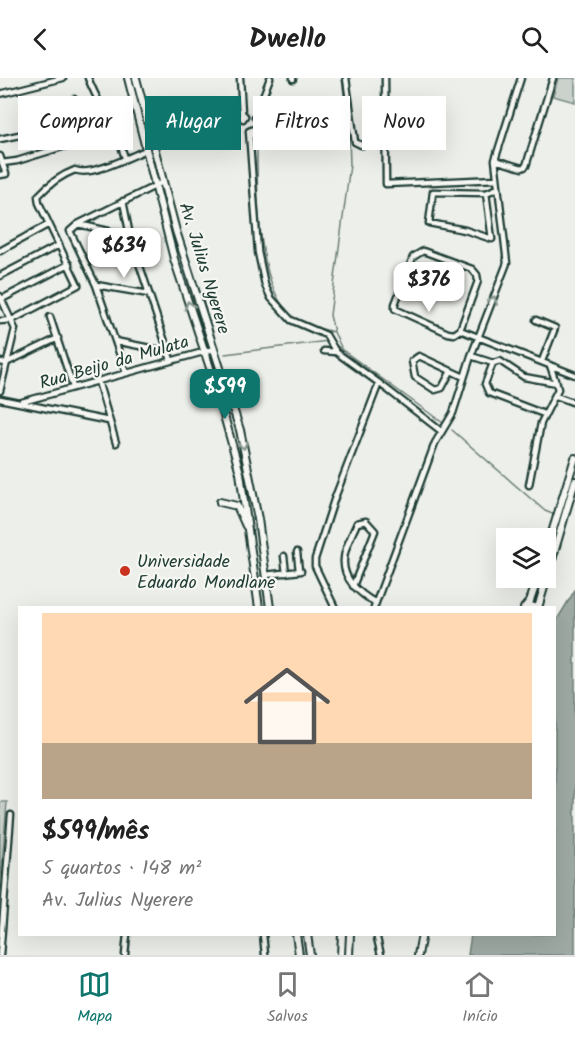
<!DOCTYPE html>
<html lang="pt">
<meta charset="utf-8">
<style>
:root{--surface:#fff;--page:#f2f2f2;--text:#222;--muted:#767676;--line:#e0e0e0;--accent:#0f766e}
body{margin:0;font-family:Kalam,sans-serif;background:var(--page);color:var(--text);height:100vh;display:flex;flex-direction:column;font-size:22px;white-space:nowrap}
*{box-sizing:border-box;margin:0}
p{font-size:20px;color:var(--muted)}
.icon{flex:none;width:33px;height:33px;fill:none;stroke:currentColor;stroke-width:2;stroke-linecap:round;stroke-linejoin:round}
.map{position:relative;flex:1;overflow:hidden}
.details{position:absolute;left:18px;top:528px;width:538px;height:330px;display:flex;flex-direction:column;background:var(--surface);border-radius:0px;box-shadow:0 6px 24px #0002}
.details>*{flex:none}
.guide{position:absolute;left:18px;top:18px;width:540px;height:54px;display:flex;gap:12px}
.controls{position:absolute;left:496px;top:450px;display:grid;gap:12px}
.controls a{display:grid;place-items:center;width:60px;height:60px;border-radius:0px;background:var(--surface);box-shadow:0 6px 24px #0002;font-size:30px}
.price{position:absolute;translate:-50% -51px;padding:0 14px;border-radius:12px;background:#fff;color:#222;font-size:20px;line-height:39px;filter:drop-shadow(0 2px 3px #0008)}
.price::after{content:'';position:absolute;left:50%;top:36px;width:18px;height:14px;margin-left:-9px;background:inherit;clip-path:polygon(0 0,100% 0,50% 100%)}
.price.selected{background:var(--accent);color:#fff}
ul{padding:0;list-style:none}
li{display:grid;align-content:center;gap:12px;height:318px;padding:0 24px}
li span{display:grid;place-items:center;height:186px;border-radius:0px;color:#555}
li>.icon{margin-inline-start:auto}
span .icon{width:108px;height:108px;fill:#fffc;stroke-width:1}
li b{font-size:26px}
.tag{padding:0 21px;border-radius:0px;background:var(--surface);box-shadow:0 6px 24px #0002;font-size:21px;line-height:54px}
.tag.selected{background:var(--accent);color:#fff}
header{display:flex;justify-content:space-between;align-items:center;height:78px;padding:0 24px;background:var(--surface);font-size:27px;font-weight:800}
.menu{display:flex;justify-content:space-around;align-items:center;height:84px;border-top:2px solid var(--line);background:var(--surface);font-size:16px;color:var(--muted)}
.menu a{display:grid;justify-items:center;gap:3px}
.menu .selected{color:var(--accent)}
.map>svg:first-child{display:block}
</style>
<header><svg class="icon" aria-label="back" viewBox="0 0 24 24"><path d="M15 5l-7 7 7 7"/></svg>Dwello<svg class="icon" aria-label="search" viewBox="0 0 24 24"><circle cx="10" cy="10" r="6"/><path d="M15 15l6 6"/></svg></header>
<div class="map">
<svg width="575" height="877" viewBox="0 0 575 877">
<rect width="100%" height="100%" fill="#edefea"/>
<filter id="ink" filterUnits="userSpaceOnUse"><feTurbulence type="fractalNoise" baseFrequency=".0167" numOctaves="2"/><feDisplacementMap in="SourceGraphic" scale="12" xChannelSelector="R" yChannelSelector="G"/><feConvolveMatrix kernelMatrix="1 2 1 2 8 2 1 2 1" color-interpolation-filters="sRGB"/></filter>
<g filter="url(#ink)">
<path fill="#cbd2cc" stroke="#758880" stroke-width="1.5" d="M558,0h17v24l-22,-6z
M0,724h7l-7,87z"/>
<path fill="#9faaa4" stroke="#6c7e77" stroke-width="1.5" d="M575,512v365h-107l3,-20 84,-1v-311z"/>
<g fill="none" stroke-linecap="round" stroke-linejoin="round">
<path stroke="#6c7e77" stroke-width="1.5" d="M132,0l18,73
M257,70c0,42 -1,144 38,170 11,7 26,11 39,14
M333,265l110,80
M341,269l-7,-15 -4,-17 20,-150 -1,-30 -7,-57
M225,276l103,-13
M452,352l93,81 10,4"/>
<g stroke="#1f3d34" stroke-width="9">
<path id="minor" d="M88,0c11,28 29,52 37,80
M240,0l2,35 3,3 -2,3 -1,-6
M346,0l9,64 6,3 25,-3
M385,0l1,106 111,-5
M293,1v-1
M0,16l63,-16
M74,21l2,26
M144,30l78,-1
M257,34l-2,5 3,-1 -1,-4 13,-34
M149,50l75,-2
M250,59l4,-8 -5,2 9,121 7,33 6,13 20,22 35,15 10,17
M0,61l105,-22
M0,78l6,18 -6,1
M495,82l27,8 4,-2 27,-88
M2,85l15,-2 97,-30
M486,115l-53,-1 -4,31 36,7 27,9 -6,-46 12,-5
M123,123l7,35 41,124
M78,146l52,12
M0,173l49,-27
M0,198l59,-31
M96,207l53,9
M0,218l15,33 -15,62
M0,222l69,-36
M50,239l23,70
M536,242l19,8 -13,33
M0,243l12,-1 66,-35 -39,-82 -1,-7c11,-12 21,-20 37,-26 16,7 54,-13 71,-20
M460,252l-6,4 -6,-1 -53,-24v-5l18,-47 10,-6 49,18 5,6 1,6 -18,49 115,45
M115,263l55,11
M324,273l12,1 43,31
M471,278l22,7 -8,21 4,9 55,21
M0,284l6,1 52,-25
M493,285l7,-2 24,16 33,6
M451,293l-9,17 -7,2 -20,-13 -3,-16 7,-5 45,21
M126,295l-30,-88 -26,-54 8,-7 85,-42
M98,303l18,62
M556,318l19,7
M0,321l109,22
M22,324l192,-53
M529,407l12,-62 17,-34 -8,-24
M297,474l2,19
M284,478l2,17
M265,497l36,-4
M353,508l22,-55 -9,-10 -9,2c-4,10 -13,25 -13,36 -2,20 16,35 32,44
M335,530l-20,-42v-7l19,-59 45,-117 62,48
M374,530l61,-165 18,-30 18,-57 36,-93 -12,-103 26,-82
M263,856l2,21
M376,856l5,21
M0,877l11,-140
M125,877l2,-21"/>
</g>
<g stroke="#1f3d34" stroke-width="10">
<path id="major" d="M128,0l46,181 40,121 26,93 19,135
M136,0l40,153 64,199 18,89 12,89
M220,424l17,4 9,20
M546,474l29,-94
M528,527l10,3 37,-127
M524,530l6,-7 8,-23
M296,856l3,21
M307,856l3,21
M341,877l1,-21
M349,877l1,-21
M418,877l4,-21"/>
</g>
<use href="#minor" stroke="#f6f6f2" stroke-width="4.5"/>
<use href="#major" stroke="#f6f6f2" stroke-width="6"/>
</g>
<defs><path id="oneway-chevron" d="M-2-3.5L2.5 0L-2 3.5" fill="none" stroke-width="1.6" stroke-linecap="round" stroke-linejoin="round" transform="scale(1.5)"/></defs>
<g stroke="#8a9a93">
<use href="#oneway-chevron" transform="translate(493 222) rotate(-69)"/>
<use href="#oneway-chevron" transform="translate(189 227) rotate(-108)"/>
<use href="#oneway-chevron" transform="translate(243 367) rotate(78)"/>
</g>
</g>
<circle fill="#c8321e" stroke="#f6f6f2" stroke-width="2" cx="125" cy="493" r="6"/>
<g text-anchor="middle" stroke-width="4.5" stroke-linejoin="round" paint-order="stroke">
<g font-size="18" fill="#1f3d34" stroke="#f6f6f2">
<text transform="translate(205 190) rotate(73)" y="6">Av. Julius Nyerere</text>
<text transform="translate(114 284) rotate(-16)" y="6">Rua Beijo da Mulata</text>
</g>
<g font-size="18" fill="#1f3d34" stroke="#f6f6f2" text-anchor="start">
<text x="137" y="489">Universidade<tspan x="137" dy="21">Eduardo Mondlane</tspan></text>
</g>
</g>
</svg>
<div class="controls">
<a><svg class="icon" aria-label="layers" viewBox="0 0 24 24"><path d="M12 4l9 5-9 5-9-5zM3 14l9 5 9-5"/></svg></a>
</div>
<b class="price" style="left:124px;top:201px">$634</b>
<b class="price" style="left:429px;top:235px">$376</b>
<b class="price selected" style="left:225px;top:342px">$599</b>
<div class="guide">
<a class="tag">Comprar</a>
<a class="tag selected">Alugar</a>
<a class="tag">Filtros</a>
<a class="tag">Novo</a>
</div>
<section class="details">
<ul>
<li><span style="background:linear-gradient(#ffd9b3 70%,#b9a48a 0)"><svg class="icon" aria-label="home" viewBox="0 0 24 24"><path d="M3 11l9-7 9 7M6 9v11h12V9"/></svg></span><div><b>$599/mês</b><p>5 quartos · 148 m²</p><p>Av. Julius Nyerere</p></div></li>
</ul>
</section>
</div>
<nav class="menu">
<a class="selected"><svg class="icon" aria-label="map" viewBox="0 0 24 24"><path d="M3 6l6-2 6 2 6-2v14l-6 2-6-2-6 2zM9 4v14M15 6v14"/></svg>Mapa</a>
<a><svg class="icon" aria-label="saved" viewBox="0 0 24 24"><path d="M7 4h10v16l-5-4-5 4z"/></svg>Salvos</a>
<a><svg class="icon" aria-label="home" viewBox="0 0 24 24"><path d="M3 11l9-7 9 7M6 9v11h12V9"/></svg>Início</a>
</nav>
